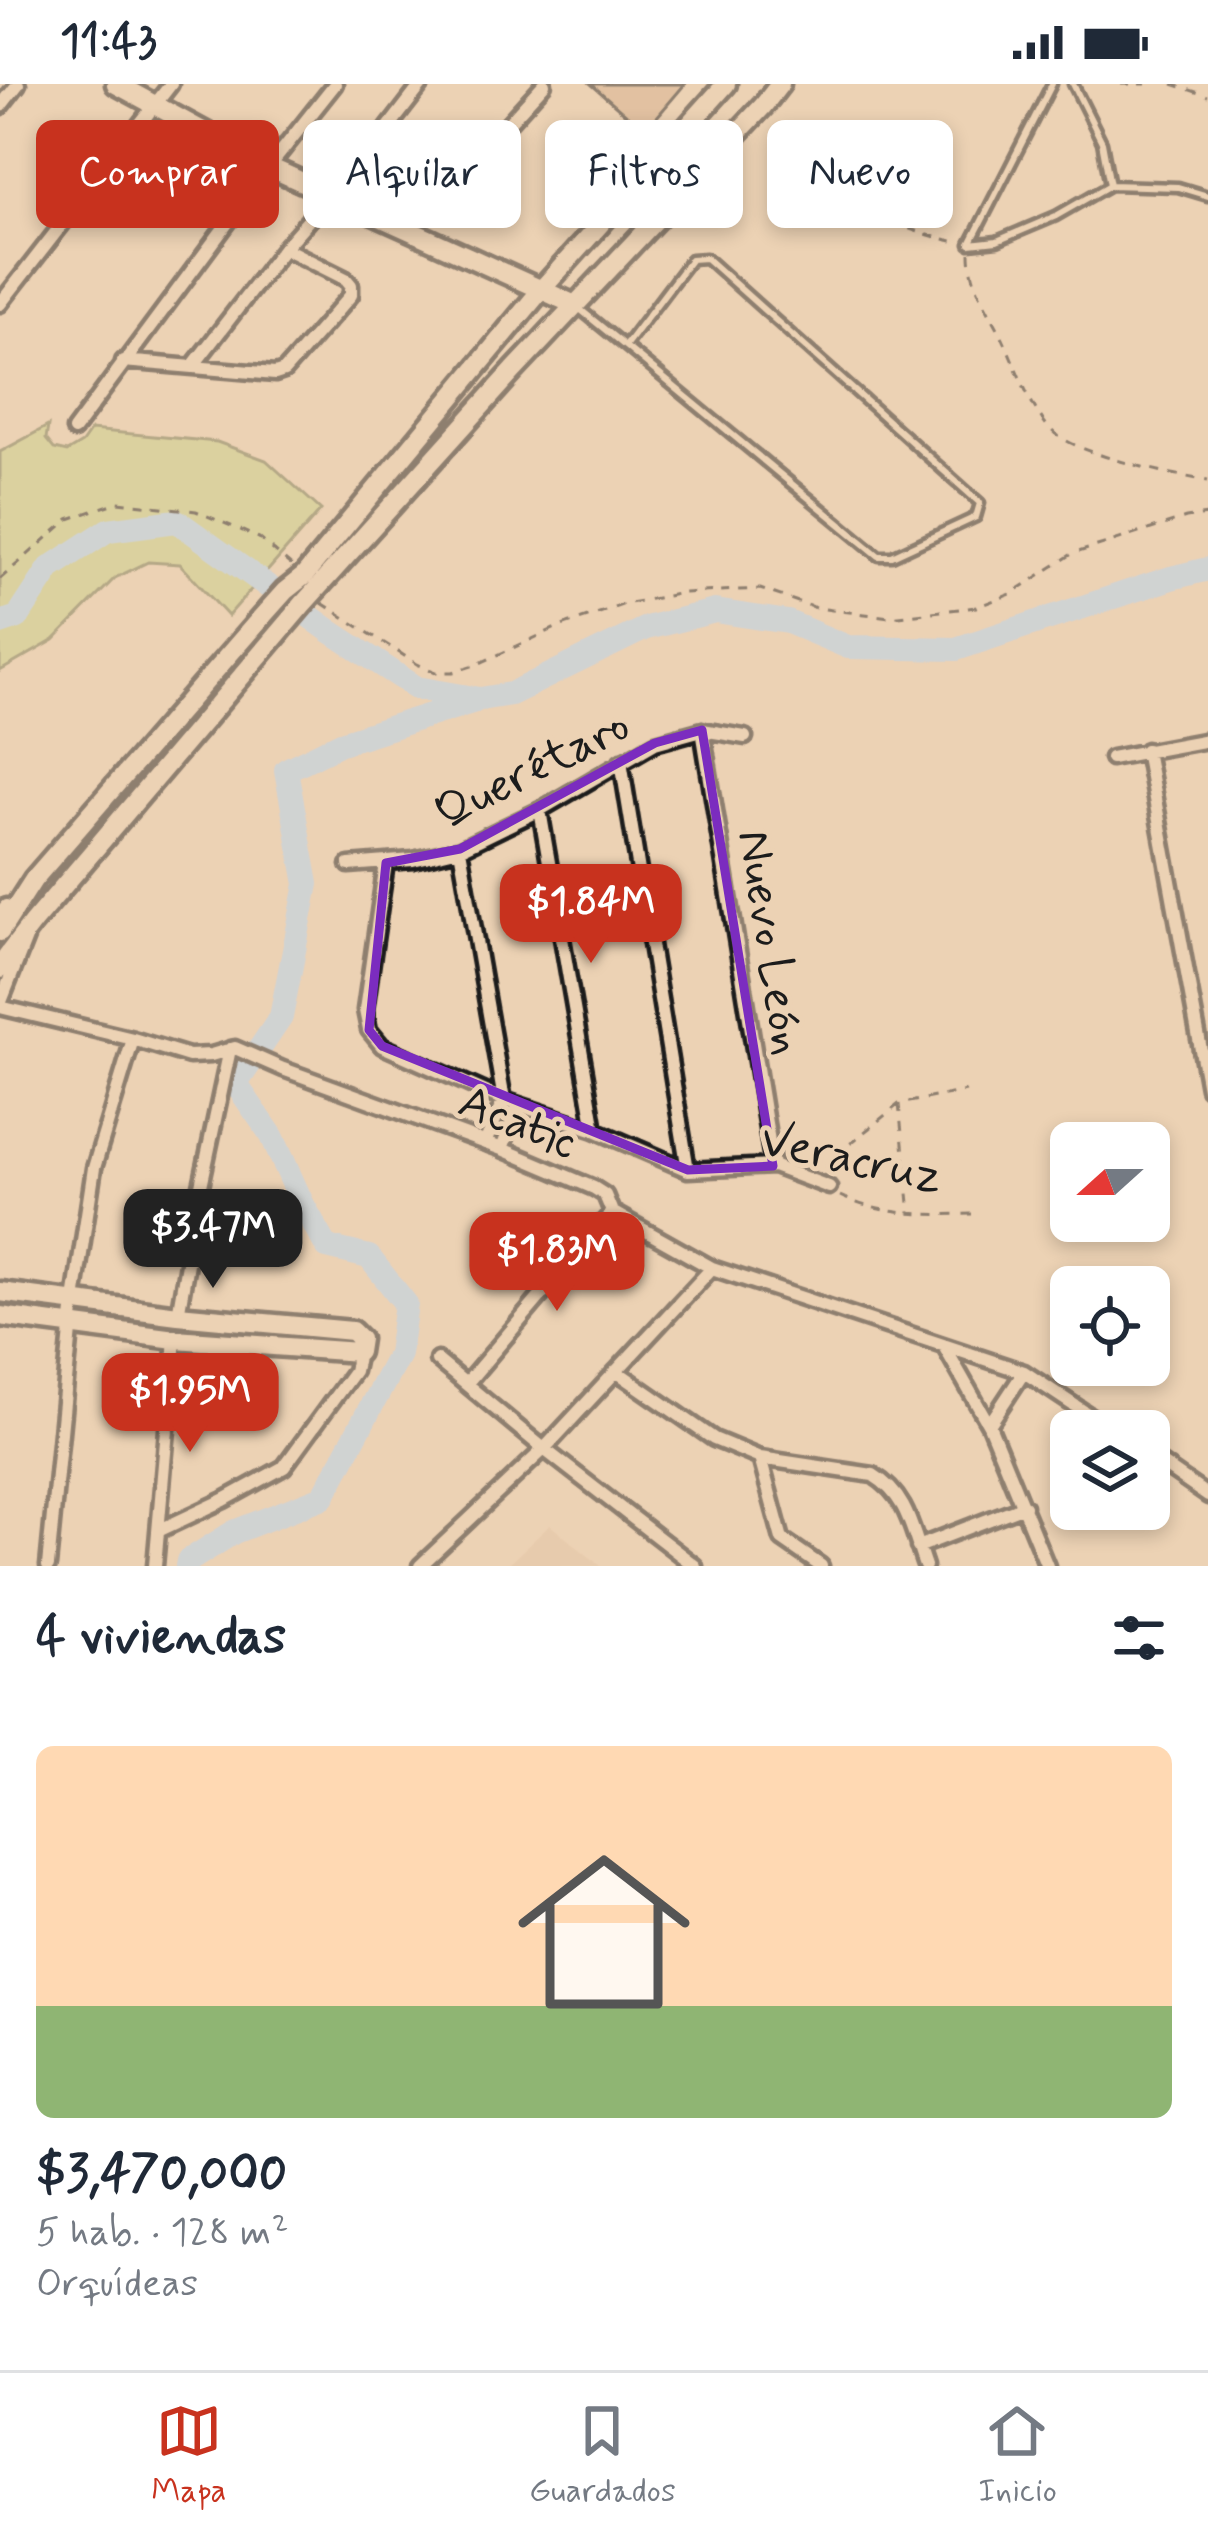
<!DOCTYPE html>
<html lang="es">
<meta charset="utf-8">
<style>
:root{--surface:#fff;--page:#f6f6f7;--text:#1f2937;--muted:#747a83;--line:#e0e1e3;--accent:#c8321e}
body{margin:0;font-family:Mynerve,sans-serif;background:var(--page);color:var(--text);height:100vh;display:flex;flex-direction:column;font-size:45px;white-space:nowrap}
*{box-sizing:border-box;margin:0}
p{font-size:39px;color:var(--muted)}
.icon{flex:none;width:66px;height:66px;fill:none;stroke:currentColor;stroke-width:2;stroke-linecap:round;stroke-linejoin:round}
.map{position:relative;height:1482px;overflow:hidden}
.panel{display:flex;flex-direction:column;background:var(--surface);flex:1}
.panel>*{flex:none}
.hud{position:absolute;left:36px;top:36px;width:1137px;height:108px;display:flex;gap:24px}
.needle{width:78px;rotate:249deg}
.fabs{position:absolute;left:1050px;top:1038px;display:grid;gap:24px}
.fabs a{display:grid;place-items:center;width:120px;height:120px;border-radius:18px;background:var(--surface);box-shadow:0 6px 18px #0003;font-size:60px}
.price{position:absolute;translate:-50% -102px;padding:0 27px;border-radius:24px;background:var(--accent);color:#fff;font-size:39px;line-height:78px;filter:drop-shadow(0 3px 6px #0008)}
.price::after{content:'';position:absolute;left:50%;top:72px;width:36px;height:27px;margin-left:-18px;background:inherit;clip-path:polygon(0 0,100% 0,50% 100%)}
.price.on{background:#222;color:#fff}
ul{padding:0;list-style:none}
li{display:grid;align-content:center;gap:24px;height:636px;padding:0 36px}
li+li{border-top:3px solid var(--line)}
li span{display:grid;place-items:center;height:372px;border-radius:18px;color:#555}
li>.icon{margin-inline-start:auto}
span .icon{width:216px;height:216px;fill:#fffc;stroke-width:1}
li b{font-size:51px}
h2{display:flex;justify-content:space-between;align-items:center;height:144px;padding:0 36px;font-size:51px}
.tag{padding:0 42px;border-radius:18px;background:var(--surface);box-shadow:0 6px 18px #0003;font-size:42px;line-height:108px}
.tag.on{background:var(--accent);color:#fff}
.status{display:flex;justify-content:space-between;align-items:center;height:84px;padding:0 60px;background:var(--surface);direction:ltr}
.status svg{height:33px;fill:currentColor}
.menu{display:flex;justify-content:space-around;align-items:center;height:168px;border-top:3px solid var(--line);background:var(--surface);font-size:33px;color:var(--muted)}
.menu a{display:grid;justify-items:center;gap:6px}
.menu .on{color:var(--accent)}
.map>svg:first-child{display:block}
</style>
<div class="status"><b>11:43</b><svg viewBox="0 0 49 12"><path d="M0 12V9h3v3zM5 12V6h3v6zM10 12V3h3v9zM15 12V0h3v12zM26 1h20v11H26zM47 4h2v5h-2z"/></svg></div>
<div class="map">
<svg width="1208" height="1482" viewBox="0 0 1208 1482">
<rect width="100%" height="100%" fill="#ecd2b4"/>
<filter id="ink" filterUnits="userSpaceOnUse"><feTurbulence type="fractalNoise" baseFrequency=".00833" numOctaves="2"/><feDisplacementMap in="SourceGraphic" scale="24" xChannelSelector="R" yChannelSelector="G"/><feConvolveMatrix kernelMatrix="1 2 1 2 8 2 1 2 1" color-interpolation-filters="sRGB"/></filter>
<g filter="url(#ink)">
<path fill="#e1c4a4" d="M550,1441l51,41h-95z"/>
<path fill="#c6d185" stroke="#717650" stroke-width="3" d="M48,342l-2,13 8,10 13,3 15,-9 9,-13 126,12 49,18 55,50 -93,106 -48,-52 -32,-2 -33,16 -61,62 -54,31v-219z"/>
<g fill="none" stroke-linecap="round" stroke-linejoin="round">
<path stroke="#aed4f7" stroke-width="24" d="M0,539l18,-6 32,-49 58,-38 69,-9 153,110 87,57 63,11 31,-5 135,-66 69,-17 73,11 60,25 108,2 215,-71 37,-9
M187,1482l1,-5 46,-29 89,-35 76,-143 7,-50 -37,-47 -42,-10 -25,-44 -30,-67 -36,-52 45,-67 26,-133 -21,-114 55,-27 134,-42"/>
</g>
<path fill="#d4ae89" stroke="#1c1c1c" stroke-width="3" d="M591,0h94l-40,47z"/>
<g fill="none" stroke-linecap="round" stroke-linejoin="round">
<g stroke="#1c1c1c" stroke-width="15">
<path id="lane" d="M1073,0l29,58 8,43
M970,160l27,-3 59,-25 54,-31 68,2 30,9
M970,160l82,-160
M576,222l38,31 265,219h13l84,-39 4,-14 -274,-245 -15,1 -66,87"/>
</g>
<g stroke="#1c1c1c" stroke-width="21">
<path id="street" d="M0,23l18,-23
M378,57l68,36 18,-5 80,-88
M0,220l171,-220
M123,277l152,13 9,-3 67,-76v-10l-5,-6 -62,-31
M192,283l92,-119 94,-107 44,-57
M74,346l195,-263 66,-83
M702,646l71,436
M1146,666l62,338
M1111,674l97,-18
M621,677l67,409
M540,726l55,320
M460,765l44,251 -19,43
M386,779l-21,147 4,20 13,16 122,54 91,30 93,40 85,-4 56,21
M349,781l64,-5 47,-11 80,-39 115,-67 47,-13 43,7
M0,829l6,-7
M0,920l26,-66
M0,923l133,32 56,17 22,-1 24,-7 48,21 219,80 92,39 11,7 7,17 100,56 312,104 89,59
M502,1065l16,-44
M178,1231l20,-115 32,-151
M944,1262l45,79 58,141
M437,1276l107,89 151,117
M616,1287l98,68 46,19 113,17c35,21 39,55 52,91
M466,1300l146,-172
M989,1341l35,-53
M1149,1371l59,41
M760,1374l22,81 39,27
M160,1446l64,-30 60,-33 70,-96 4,-19
M918,1463l106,-41
M48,1482l26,-266 20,-132 39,-129
M155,1482l20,-227
M420,1482l124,-117 168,-181"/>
</g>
<g stroke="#1c1c1c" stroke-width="27">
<path id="secondary" d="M116,0l153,83 306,138
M0,848l34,-53 225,-259 26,-29 19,-15 237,-286 185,-206
M0,885l6,-12 27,-35 270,-318 211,-234 249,-264 17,-22
M0,1208l178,23 174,16 8,8 -2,13 -183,-13 -175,-23"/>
</g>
<path stroke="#1c1c1c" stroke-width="3" stroke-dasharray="9 9" stroke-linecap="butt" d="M1121,0h25
M1172,0l36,12
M812,68c40,54 80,77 146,90
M970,169c0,33 19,56 33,85 12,26 30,80 54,97 31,22 112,39 151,46
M0,495l69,-60 49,-17 78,9 63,27 34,29
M322,519l95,61 19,8h17l25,-8 78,-36 69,-24 57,-11 78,-4 56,19 74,9 86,-10 35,-13 61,-40 114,-36 22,-3
M899,1020l11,109
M834,1091l12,-28 53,-43 67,-13
M840,1112c42,20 87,19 132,18"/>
<use href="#lane" stroke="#ecd2b4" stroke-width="6"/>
<use href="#street" stroke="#ecd2b4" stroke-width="12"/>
<use href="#secondary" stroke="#ecd2b4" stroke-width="18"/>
</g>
</g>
<path d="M0 0H1208V1482H0ZM702,646l71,436 -85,4 -306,-124 -13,-16 17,-167 74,-14 195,-106z" fill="#ecd2b4" fill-opacity=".55" fill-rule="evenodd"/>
<path fill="none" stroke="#7b2cbf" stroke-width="9" stroke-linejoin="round" d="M702,646l71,436 -85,4 -306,-124 -13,-16 17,-167 74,-14 195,-106z"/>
<g text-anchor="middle" stroke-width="10" stroke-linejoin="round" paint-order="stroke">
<g font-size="48" fill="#1c1c1c" stroke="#ecd2b4">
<text transform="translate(531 683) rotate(-27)" y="17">Querétaro</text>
<text transform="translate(773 858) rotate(81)" y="17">Nuevo León</text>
<text transform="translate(519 1036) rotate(22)" y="17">Acatic</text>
<text transform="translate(852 1072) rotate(12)" y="17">Veracruz</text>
</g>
</g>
</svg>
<div class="fabs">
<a><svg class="needle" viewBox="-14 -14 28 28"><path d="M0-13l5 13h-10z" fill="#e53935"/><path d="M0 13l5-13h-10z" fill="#747a83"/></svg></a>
<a><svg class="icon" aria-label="locate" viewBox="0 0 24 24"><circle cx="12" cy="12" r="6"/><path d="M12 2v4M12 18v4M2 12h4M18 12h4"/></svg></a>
<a><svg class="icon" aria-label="layers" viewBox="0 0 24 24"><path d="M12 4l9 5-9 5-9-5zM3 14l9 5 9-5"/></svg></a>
</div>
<b class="price" style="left:591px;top:882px">$1.84M</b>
<b class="price on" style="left:213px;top:1207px">$3.47M</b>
<b class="price" style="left:557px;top:1230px">$1.83M</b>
<b class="price" style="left:190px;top:1371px">$1.95M</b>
<div class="hud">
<a class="tag on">Comprar</a>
<a class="tag">Alquilar</a>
<a class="tag">Filtros</a>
<a class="tag">Nuevo</a>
</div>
</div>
<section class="panel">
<h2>4 viviendas<svg class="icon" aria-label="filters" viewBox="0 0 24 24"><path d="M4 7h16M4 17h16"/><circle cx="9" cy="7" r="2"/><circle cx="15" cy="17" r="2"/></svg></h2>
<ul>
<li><span style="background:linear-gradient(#ffd9b3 70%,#8fb573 0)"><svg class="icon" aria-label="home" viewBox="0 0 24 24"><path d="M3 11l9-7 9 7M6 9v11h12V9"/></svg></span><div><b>$3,470,000</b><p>5 hab. · 128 m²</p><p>Orquídeas</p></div></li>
</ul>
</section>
<nav class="menu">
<a class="on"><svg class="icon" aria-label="map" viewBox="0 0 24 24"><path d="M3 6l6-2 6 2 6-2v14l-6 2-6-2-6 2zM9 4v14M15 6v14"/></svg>Mapa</a>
<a><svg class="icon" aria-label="saved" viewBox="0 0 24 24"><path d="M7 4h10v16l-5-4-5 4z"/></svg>Guardados</a>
<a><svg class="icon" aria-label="home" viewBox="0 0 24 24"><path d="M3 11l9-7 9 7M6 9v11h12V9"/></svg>Inicio</a>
</nav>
